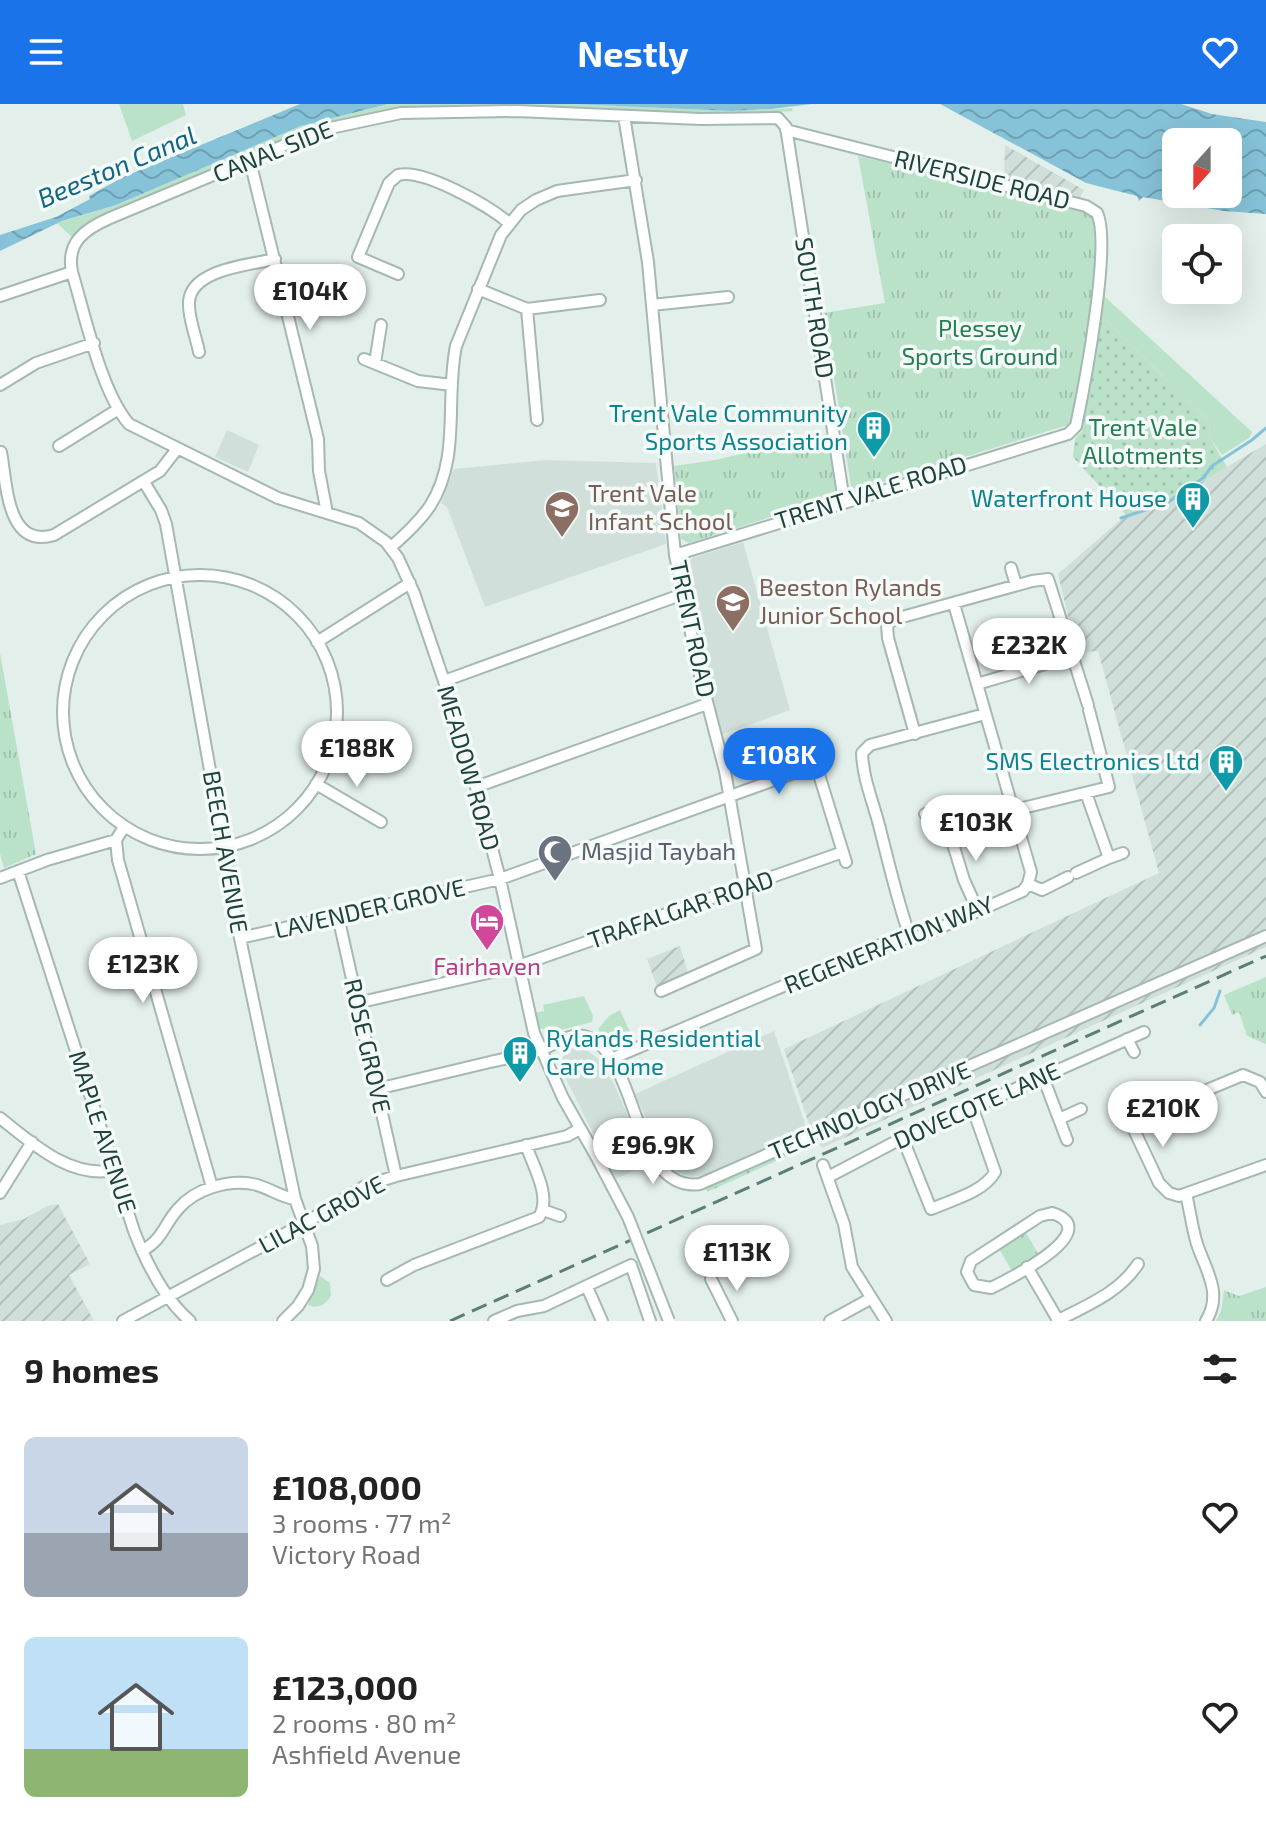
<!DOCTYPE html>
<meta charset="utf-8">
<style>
:root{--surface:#fff;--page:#f6f6f6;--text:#222;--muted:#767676;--accent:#1a73e8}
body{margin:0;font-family:"Exo 2",sans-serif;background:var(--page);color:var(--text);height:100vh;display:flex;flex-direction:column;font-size:30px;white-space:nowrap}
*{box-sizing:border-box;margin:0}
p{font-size:26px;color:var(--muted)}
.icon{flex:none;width:44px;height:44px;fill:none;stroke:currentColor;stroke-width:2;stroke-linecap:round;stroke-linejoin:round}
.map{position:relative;height:1217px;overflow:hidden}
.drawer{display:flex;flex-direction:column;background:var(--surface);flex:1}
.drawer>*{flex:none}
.needle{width:52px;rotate:201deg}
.buttons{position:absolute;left:1162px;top:24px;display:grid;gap:16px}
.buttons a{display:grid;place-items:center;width:80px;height:80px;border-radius:12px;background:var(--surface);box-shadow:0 8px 32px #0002;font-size:40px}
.price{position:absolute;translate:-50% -68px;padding:0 18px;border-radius:28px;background:#fff;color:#222;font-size:26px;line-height:52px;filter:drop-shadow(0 2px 4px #0008)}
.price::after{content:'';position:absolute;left:50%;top:48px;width:24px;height:18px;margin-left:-12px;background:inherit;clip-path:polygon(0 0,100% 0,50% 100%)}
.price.selected{background:var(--accent);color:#fff}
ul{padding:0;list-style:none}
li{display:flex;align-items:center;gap:24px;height:200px;padding:0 24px}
li span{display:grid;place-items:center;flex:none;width:224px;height:160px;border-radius:12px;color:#555}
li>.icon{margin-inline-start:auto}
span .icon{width:96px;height:96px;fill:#fffc;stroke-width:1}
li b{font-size:34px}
h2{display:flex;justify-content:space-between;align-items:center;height:96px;padding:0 24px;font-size:34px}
header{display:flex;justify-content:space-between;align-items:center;height:104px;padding:0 24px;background:var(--accent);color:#fff;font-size:36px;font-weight:700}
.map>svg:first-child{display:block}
</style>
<header><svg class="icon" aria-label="menu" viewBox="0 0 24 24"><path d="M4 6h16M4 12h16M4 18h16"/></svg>Nestly<svg class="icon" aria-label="heart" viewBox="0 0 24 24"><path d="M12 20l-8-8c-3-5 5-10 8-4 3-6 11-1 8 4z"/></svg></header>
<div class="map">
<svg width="1266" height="1217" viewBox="0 0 1266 1217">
<defs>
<pattern id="industrial-furrows" width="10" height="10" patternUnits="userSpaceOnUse" patternTransform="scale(2)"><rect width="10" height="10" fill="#d1dfda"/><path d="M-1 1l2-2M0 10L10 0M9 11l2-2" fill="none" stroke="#b3c1bc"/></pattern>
<pattern id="park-tufts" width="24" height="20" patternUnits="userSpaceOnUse" patternTransform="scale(2)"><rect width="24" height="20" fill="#bae2c9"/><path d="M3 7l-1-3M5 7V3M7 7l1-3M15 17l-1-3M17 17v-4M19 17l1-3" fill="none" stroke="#a0c3ae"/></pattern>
<pattern id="garden-dots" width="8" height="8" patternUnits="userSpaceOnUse" patternTransform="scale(2)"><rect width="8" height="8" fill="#bae2c9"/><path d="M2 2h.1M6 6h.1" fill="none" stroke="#a0c3ae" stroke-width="1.8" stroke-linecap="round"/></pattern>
<pattern id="water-waves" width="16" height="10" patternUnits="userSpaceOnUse" patternTransform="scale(2)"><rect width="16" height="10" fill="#86c3d9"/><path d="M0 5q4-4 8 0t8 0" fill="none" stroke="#6da0b1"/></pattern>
</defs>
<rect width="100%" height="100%" fill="#e3efeb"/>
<path fill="#d1dfda" d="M227,326l32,15 -11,27 -33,-15z
M545,356l111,3 10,81 -181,63 -38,-100 -6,-4 13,-34z
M743,438l47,168 -69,25 -36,-167 7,-10z
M774,927l33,99 -103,45 -13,2 -14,-5 -16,-19 -26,-59z
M571,944l15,2 14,10 13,22 36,81 -33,16 -55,-110 2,-14z"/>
<path fill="url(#industrial-furrows)" d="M1005,41l79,45 -4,8 -76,-20z
M1266,340v503l-444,201 -8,-18h-3l-27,-81 375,-176 -61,-222 -14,1 -9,-7 -17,-71 68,-59 41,-13z
M680,842l8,27 -31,14 -10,-28z
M58,1100l32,60 -21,11 25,46h-94v-96l24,-6 23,-13z"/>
<path fill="#bae2c9" d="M119,0h64l3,11 -54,26z
M388,0h185l158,7 61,-3 1,3 -53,4 -256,-8 -75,1 -128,34 -197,83 -12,12 -15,-14 59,-18 185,-79z
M1104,192l148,136 -3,6 -27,17 -12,-17 -1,-17 -108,-106z
M584,892l9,20 -1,6 -39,10 -13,-4 -5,-15 9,-2 -1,-6z
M620,906l15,33 -20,7 -17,-21 11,-13z
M320,1172l10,7 1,13c-6,9 -12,13 -23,9z"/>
<path fill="url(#park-tufts)" d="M858,52l219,53 15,7c16,31 -14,168 -21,208l-213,66 -7,-4 -27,-173 61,-10z
M827,330l9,55 -5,9 -142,45 -8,-4 -7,-73 41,-6z
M0,549l36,201 -32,14 -4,-14z
M1266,873v67l-19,-8 -8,-24 -7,3 -8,-20z
M1025,1127l14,24 -27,16 -14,-24z
M1266,1183v34h-50l5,-10 3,-21 15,6z"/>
<path fill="url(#garden-dots)" d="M1101,211l108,106 1,17 17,29 -60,35 -41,13 -53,-58 2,-18 7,-8z
M807,1039l1,3 -3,2 -98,44 -1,-4z"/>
<path fill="url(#water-waves)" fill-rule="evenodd" d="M300,0h88l-87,22 -185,79 -54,16 -62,30v-16l56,-18 34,-18 -1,-3 32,-18z
M573,0h239l-41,5 -40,2z
M940,0h241l31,10 54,8v92l-42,-3 -81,-14 -4,4 -2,-5 -51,-13zM1228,38v52h-52v-52z"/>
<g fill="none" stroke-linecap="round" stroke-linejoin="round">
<path stroke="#86c3d9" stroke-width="3" d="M1121,414l46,-15 36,-25 9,-12 40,-26 14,-12
M1200,921l14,-17 6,-17"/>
<g stroke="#a5b8b3" stroke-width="14">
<path id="minor" d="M624,12l24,146 27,293 23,112 27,104 31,178 -95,42
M250,57l68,278 1,32 8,42
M398,170l-40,-17 31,-74 9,-8c25,-7 91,31 111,48
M478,185l49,20 10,111
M0,192l72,-24
M652,201l76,-8
M527,205l73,-9
M199,248c-3,-16 -11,-34 -10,-50 2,-33 61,-37 86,-43
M364,255l54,22 34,4
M375,259l6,-38
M0,281l36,-22 58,-20
M59,342l58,-36
M1,348c6,31 5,97 53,83l106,-64 17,-22
M144,378l17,28 5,14 74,414 55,261 17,47 2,23 -6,21 -10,16 -15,15
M391,443c14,-12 28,-25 39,-41 31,-48 15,-107 26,-160l45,-111 20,-25 15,-10 21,-9 79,-11
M675,451l393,-121 8,-8c8,-38 36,-182 21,-213l-11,-7 -300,-76
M1011,464l5,17
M63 608a137 137 0 1 1 274 0a137 137 0 1 1-274 0Z
M317,538l93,-59
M444,577l239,-87
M977,580l95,-28
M915,630l-27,-96 -1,-14 8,-5 137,-38 16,-2 40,126
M316,680l65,38
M476,683l231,-83
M1086,689l23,65 14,-5
M960,700l-18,4 22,72 14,31
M1015,706l94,-23 -20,-77
M925,710l17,-6
M124,723l-8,13 2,20 94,327
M18,767l116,360c12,31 30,68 56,90
M1076,769l33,-15
M0,774l47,-18 69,-20
M1028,780l14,6 26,-13
M338,812l58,260
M910,833c-12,-34 -20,-69 -29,-104 -6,-27 -18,-52 -19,-80l8,-8 115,-31
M240,834l260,-59 316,-114 30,97
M357,899l161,-37 325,-114
M1127,935l7,13
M611,955l281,-119 29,-4 102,-45 5,-7 3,-12 -77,-268
M1043,973l24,63
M377,985c37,-9 75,-18 113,-27 17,-4 37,-7 53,-13 13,-5 27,-16 41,-13 56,13 46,158 116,148l566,-248
M1120,996l39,83 10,10 10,3 87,-31
M0,1014c32,25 70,61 114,52
M1059,1015l22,-10
M1132,1017l111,-46 17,7 6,10
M903,1035l28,70c21,-9 53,-17 64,-37l-22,-63
M596,1052l-33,-58 -29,-65 -34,-154 -24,-92 -32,-106 -30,-88 -16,-35 -12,-16 -27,-19 -81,-25 -149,-74c-28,-32 -44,-109 -57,-152 -6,-30 13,-43 38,-54l211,-88 80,-17 116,-2 183,8 78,-1 8,9 58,374
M823,1061l21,59 8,43 34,54
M828,1073l65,-34 251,-111
M0,1089l32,-51
M1186,1090c4,16 6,34 11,50 9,27 26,49 9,77
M543,1106l17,6
M1052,1109c55,18 -45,67 -61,75l-17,-3 -7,-13 4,-11 69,-45z
M142,1147c22,-13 21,-25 36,-42 17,-20 50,-30 75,-25 15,3 27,13 42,15
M1027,1163l31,53
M711,1175l21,42
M387,1176l27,-15 125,-48c13,-20 -6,-51 -13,-72
M587,1183l15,34
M123,1217l182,-98 60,-37 31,-10 171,-40 13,-7
M494,1217l23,-10 27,-5 87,-41 19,56
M830,1217l40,-22
M1057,1217c30,-16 62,-28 81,-57"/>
</g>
<use href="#minor" stroke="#fff" stroke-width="10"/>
<path stroke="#5b7e78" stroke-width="3" stroke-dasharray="16 8" stroke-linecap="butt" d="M450,1217l816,-365"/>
<g stroke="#a5b8b3" stroke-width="14" stroke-linecap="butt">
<path id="minor-bridge" d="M596,1052l32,61 41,104"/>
</g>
<use href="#minor-bridge" stroke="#fff" stroke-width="10"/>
</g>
<defs>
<g id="building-pin" transform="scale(1.8)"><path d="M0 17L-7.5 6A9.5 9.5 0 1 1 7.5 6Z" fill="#0f9aa8" stroke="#f4faf8"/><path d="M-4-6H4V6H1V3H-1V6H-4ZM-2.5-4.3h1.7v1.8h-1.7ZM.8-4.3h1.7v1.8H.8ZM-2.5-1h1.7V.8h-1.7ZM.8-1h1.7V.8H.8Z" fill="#fff"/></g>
<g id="school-pin" transform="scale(1.8)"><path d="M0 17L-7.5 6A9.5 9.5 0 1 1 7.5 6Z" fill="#8d6e63" stroke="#f4faf8"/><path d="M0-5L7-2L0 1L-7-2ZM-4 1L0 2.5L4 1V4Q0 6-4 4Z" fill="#fff"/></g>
<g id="mosque-pin" transform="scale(1.8)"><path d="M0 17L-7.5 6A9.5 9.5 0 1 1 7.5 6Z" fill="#6b7280" stroke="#f4faf8"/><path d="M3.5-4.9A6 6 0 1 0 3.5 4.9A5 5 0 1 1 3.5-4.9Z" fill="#fff"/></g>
<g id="hotel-pin" transform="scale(1.8)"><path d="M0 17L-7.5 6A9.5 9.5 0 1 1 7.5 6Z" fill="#d1479c" stroke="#f4faf8"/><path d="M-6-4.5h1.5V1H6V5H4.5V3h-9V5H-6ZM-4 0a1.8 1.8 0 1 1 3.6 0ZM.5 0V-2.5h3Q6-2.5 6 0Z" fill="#fff"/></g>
</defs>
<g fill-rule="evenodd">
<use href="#building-pin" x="874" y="324"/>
<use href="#building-pin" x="1193" y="395"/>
<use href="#school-pin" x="562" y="404"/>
<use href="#school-pin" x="733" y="498"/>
<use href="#building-pin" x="1226" y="658"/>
<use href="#mosque-pin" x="555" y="748"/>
<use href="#hotel-pin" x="487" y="817"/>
<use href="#building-pin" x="520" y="949"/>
</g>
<g text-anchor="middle" stroke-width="7" stroke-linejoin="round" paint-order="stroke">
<g font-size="24" fill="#20423d" stroke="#f4faf8">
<text transform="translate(273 48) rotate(-22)" y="8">CANAL SIDE</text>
<text transform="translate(982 76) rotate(14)" y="8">RIVERSIDE ROAD</text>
<text transform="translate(814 204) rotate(81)" y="8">SOUTH ROAD</text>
<text transform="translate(871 389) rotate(-17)" y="8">TRENT VALE ROAD</text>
<text transform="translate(692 525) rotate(78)" y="8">TRENT ROAD</text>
<text transform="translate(468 664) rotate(74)" y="8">MEADOW ROAD</text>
<text transform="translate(225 748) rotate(80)" y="8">BEECH AVENUE</text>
<text transform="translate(370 805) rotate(-13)" y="8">LAVENDER GROVE</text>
<text transform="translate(681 806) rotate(-19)" y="8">TRAFALGAR ROAD</text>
<text transform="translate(889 841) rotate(-22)" y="8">REGENERATION WAY</text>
<text transform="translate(367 942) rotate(77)" y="8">ROSE GROVE</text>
<text transform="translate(977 1002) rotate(-24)" y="8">DOVECOTE LANE</text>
<text transform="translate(870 1007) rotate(-23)" y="8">TECHNOLOGY DRIVE</text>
<text transform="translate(102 1028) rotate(72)" y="8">MAPLE AVENUE</text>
<text transform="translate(322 1111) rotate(-28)" y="8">LILAC GROVE</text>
</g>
<g font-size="24" fill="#267e52" stroke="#f4faf8">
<text x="980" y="233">Plessey<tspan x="980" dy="28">Sports Ground</tspan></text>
<text x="1143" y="332">Trent Vale<tspan x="1143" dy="28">Allotments</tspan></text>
</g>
<g font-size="24" fill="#0d838f" stroke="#f4faf8" text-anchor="end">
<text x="848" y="318">Trent Vale Community<tspan x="848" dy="28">Sports Association</tspan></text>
<text x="1167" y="403">Waterfront House</text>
<text x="1200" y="666">SMS Electronics Ltd</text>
<text x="546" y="943" text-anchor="start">Rylands Residential<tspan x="546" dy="28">Care Home</tspan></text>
</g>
<g font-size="24" fill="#785e54" stroke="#f4faf8" text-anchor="start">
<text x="588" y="398">Trent Vale<tspan x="588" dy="28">Infant School</tspan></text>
<text x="759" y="492">Beeston Rylands<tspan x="759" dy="28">Junior School</tspan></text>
</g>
<g font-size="24" fill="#5b616d" stroke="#f4faf8" text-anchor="start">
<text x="581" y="756">Masjid Taybah</text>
</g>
<g font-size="24" fill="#b23c85" stroke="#f4faf8">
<text x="487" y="871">Fairhaven</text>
</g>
<g font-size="26" font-style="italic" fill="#136585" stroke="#f4faf8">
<text transform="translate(117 63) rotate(-23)" y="9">Beeston Canal</text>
</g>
</g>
</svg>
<div class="buttons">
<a><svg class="needle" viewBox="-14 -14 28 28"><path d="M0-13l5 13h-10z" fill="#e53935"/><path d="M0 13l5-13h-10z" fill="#767676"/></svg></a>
<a><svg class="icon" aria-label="locate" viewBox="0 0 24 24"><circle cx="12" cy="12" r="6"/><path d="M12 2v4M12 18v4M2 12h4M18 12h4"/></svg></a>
</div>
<b class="price" style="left:310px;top:228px">£104K</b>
<b class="price" style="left:1029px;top:582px">£232K</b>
<b class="price" style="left:357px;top:685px">£188K</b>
<b class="price selected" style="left:779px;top:692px">£108K</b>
<b class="price" style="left:976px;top:759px">£103K</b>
<b class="price" style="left:143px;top:901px">£123K</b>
<b class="price" style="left:1163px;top:1045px">£210K</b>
<b class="price" style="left:653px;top:1082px">£96.9K</b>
<b class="price" style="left:737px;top:1189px">£113K</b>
</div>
<section class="drawer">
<h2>9 homes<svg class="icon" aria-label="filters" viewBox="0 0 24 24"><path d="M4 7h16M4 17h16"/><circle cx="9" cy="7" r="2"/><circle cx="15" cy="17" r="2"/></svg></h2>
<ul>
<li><span style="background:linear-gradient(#c9d6e8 60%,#9aa5b1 0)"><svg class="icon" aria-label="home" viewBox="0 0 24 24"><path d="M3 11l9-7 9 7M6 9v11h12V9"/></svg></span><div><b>£108,000</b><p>3 rooms · 77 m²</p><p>Victory Road</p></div><svg class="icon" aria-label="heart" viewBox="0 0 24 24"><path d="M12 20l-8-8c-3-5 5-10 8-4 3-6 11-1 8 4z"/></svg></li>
<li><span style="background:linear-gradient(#bfe0f5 70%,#8fb573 0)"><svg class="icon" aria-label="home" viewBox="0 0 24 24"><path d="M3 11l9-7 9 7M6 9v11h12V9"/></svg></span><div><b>£123,000</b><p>2 rooms · 80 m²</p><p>Ashfield Avenue</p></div><svg class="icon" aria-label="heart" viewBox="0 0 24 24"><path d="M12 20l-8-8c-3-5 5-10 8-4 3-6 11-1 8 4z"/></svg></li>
</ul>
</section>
